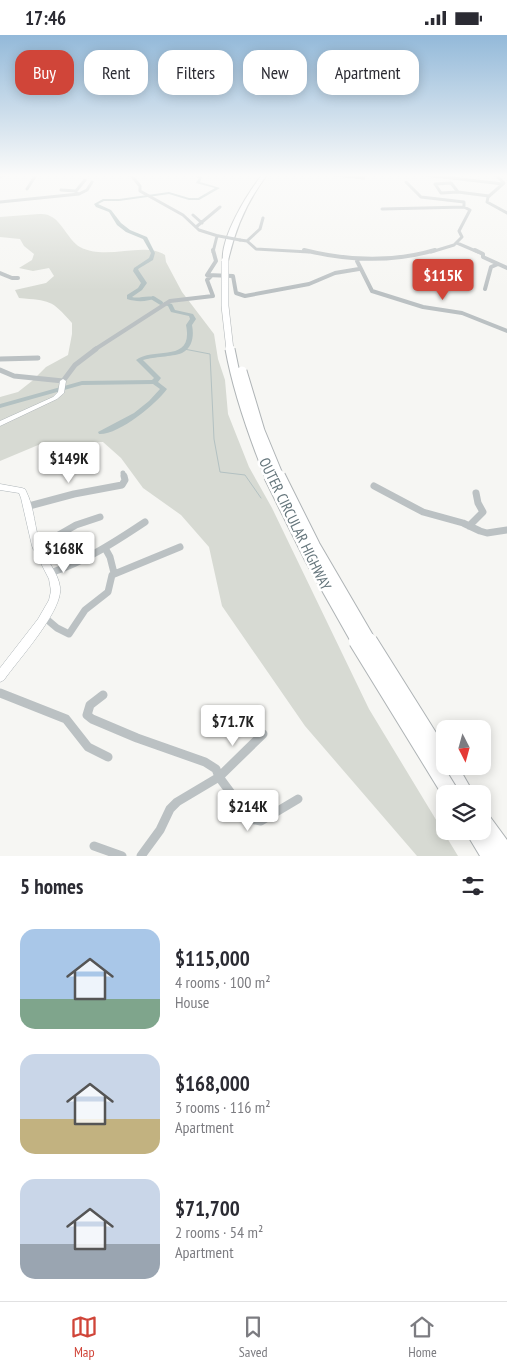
<!DOCTYPE html>
<meta charset="utf-8">
<style>
:root{--surface:#fff;--page:#f7f7f7;--text:#2b2b33;--muted:#7c7c81;--line:#e1e1e2;--accent:#d04539}
body{margin:0;font-family:"PT Sans Narrow",sans-serif;background:var(--page);color:var(--text);height:100vh;display:flex;flex-direction:column;font-size:19px;white-space:nowrap}
*{box-sizing:border-box;margin:0}
p{font-size:16px;color:var(--muted)}
.icon{flex:none;width:28px;height:28px;fill:none;stroke:currentColor;stroke-width:2;stroke-linecap:round;stroke-linejoin:round}
.map{position:relative;height:821px;overflow:hidden}
.details{display:flex;flex-direction:column;background:var(--surface);flex:1}
.details>*{flex:none}
.top-card{position:absolute;left:15px;top:15px;width:478px;height:45px;display:flex;gap:10px}
.needle{width:32px;rotate:174deg}
.controls{position:absolute;left:436px;top:685px;display:grid;gap:10px}
.controls a{display:grid;place-items:center;width:55px;height:55px;border-radius:10px;background:var(--surface);box-shadow:0 2px 12px #0003;font-size:25px}
.price{position:absolute;translate:-50% -42px;padding:0 11px;border-radius:5px;background:#fff;color:#222;font-size:16px;line-height:32px;filter:drop-shadow(0 1px 2px #0008)}
.price::after{content:'';position:absolute;left:50%;top:30px;width:15px;height:11px;margin-left:-8px;background:inherit;clip-path:polygon(0 0,100% 0,50% 100%)}
.price.active{background:var(--accent);color:#fff}
ul{padding:0;list-style:none}
li{display:flex;align-items:center;gap:15px;height:125px;padding:0 20px}
li span{display:grid;place-items:center;flex:none;width:140px;height:100px;border-radius:15px;color:#555}
li>.icon{margin-inline-start:auto}
span .icon{width:60px;height:60px;fill:#fffc;stroke-width:1}
li b{font-size:21px}
h2{display:flex;justify-content:space-between;align-items:center;height:60px;padding:0 20px;font-size:21px}
.chip{padding:0 18px;border-radius:15px;background:var(--surface);box-shadow:0 2px 12px #0003;font-size:18px;line-height:45px}
.chip.active{background:var(--accent);color:#fff}
.status{display:flex;justify-content:space-between;align-items:center;height:35px;padding:0 25px;background:var(--surface);direction:ltr}
.status svg{height:14px;fill:currentColor}
.tab-bar{display:flex;justify-content:space-around;align-items:center;height:70px;border-top:1px solid var(--line);background:var(--surface);font-size:14px;color:var(--muted)}
.tab-bar a{display:grid;justify-items:center;gap:2px}
.tab-bar .active{color:var(--accent)}
.map>svg:first-child{display:block}
</style>
<div class="status"><b>17:46</b><svg viewBox="0 0 49 12"><path d="M0 12V9h3v3zM5 12V6h3v6zM10 12V3h3v9zM15 12V0h3v12zM26 1h20v11H26zM47 4h2v5h-2z"/></svg></div>
<div class="map">
<svg width="507" height="821" viewBox="0 0 507 821">
<rect width="100%" height="100%" fill="#f6f6f3"/>
<path fill="#d7dad3" d="M39,179c3,0 8,0 11,2 11,4 19,25 30,31 27,14 63,-6 85,8l1,7 16,30 32,42 4,25 7,21 3,34 21,53 23,41 97,201 89,147h-41l-112,-130 -83,-120 -13,-59 -28,-32 -38,-27 -22,-30 -18,-16 -60,1 -43,18v-64l18,-5 14,-11 14,-14 22,-12 4,-21v-11c-21,-24 -22,-22 -53,-25l-4,-8 31,-7 8,-7 -5,-8 -16,3 -14,-3 13,-8 2,-6 -10,-8 -4,-7 -20,-2v-20z"/>
<g fill="none" stroke-linecap="round" stroke-linejoin="round">
<path stroke="#b3c1c2" stroke-width="1" d="M184,314l26,5 4,85 6,33 25,3 16,23"/>
<path stroke="#b3c1c2" stroke-width="4" d="M153,263l8,5"/>
<path fill="#b3c1c2" fill-rule="evenodd" d="M192,140h6l4,2 -2,5 20,6 -21,12h-10l-20,-6 -50,7h-15l-6,3 13,6 10,13 9,7 17,7 8,16 -2,7 -15,9 1,2 8,12 -5,7 -10,7c7,2 17,-3 24,1 -9,4 -20,4 -29,1v-4l11,-7 3,-5 -8,-12 1,-3 15,-10 2,-5 -8,-14 -17,-7 -9,-7 -8,-13 -13,-5 -2,-3 9,-5h16l50,-7 20,6h9l17,-10 -19,-5 3,-5z
M165,267l7,2 3,6 18,4 3,5 -4,6c2,10 1,23 -10,28 -6,3 -27,4 -35,6l-4,1 18,18 -3,4 9,7c-11,15 -48,46 -68,45l-1,-2 36,-19 15,-12 11,-12 -7,-5 -71,1 -82,23v-4l82,-23 70,-1 2,-2 -18,-18c18,-14 58,4 50,-35l4,-6 -1,-3 -18,-4 -3,-6 -6,-2z"/>
<g stroke="#aeb5b8" stroke-width="1">
<path id="secondary" d="M63,344l3,2 -2,12 -7,6 -57,27v-5l53,-24 5,-5 2,-11z
M0,449l22,4 3,1 1,2c9,18 8,37 15,55 5,14 17,26 19,41 4,23 -43,74 -56,93l-4,2v-14l38,-49 11,-19 2,-9 -2,-12 -17,-33 -11,-48 -2,-5 -19,-3z"/>
</g>
<g stroke="#afb4b6" stroke-width="2">
<path id="highway" d="M262,140h5c-20,26 -32,54 -39,86l-5,1c-3,-24 24,-68 39,-87z
M445,724v7h13l16,28h-18l-16,-28 2,-6z
M482,777l6,2 19,26v16h-27l-15,-25h17z"/>
</g>
<path stroke="#bbc1c3" stroke-width="3" d="M131,140l9,11v5l43,24 16,15 19,6
M337,140l27,3
M426,140l77,9
M496,140l8,8 -16,14 -1,5 20,11
M0,141l4,-1
M406,147l15,15 43,5v5
M451,148l7,9 -17,1 -6,-9z
M27,154l9,-14
M61,155l15,1 9,-11
M458,157l31,4
M79,159l8,-4 5,-8
M0,167l79,-8 -3,-1
M382,174l82,-2 6,3 -11,21 3,6 -8,8 -23,7
M193,180l9,8
M196,192l24,-20
M240,205l7,1 9,8 53,3
M247,206l13,-12 3,-11
M457,208l21,9
M213,217l4,-16"/>
<path stroke="#bbc1c3" stroke-width="4" d="M213,215l3,11 -9,14 26,1 3,17 9,3 64,-12 26,-11 24,-4
M304,215c44,11 87,13 131,0
M475,215l8,4v3l24,11
M358,224l-1,2 15,30 51,16 39,6 45,18
M0,238l12,5h6
M485,254l6,-22 7,-3
M94,315l76,-49 43,-5 -6,-16 4,-4"/>
<path stroke="#bbc1c3" stroke-width="5" d="M0,324l38,-1
M0,335l14,6 49,5 12,-16 21,-16
M123,438l1,4"/>
<path stroke="#bbc1c3" stroke-width="7" d="M374,451l49,26 40,11 17,8 7,2 20,-3
M29,471l45,-12 48,-9 3,-5 -1,-4
M469,491l14,-14 -5,-9 -2,-10
M36,513l40,-23 24,-8
M105,513l5,9 4,16
M50,538c34,-11 65,-31 95,-51
M44,582l13,11 12,6 16,-24 23,-18 4,-17 68,-28"/>
<path stroke="#bbc1c3" stroke-width="9" d="M0,658l66,26 22,28 20,10
M103,660l-13,10 -3,10 5,4 45,19 68,24 11,7 3,8 -42,25 -7,7 -10,21 -19,26
M263,699l-44,43 31,42 11,2 37,-22
M94,811l28,10"/>
<use href="#secondary" fill="#fff" fill-rule="evenodd"/>
<use href="#highway" fill="#fff" fill-rule="evenodd"/>
<g stroke="#afb4b6" stroke-width="8" stroke-linecap="butt">
<path id="highway-bridge-far3" d="M225,226v45l5,44"/>
</g>
<g stroke="#afb4b6" stroke-width="11" stroke-linecap="butt">
<path id="highway-bridge-far2" d="M230,314c8,44 23,86 40,128
M242,336l18,60 19,46"/>
</g>
<g stroke="#afb4b6" stroke-width="14" stroke-linecap="butt">
<path id="highway-bridge-far1" d="M270,441l40,81 48,85
M279,441l35,70 56,96"/>
</g>
<g stroke="#afb4b6" stroke-width="18" stroke-linecap="butt">
<path id="highway-bridge" d="M357,606l94,153
M369,606l76,121"/>
</g>
<path stroke="#bbc1c3" stroke-width="3" d="M219,201l21,4"/>
<use href="#highway-bridge-far3" stroke="#fff" stroke-width="7"/>
<use href="#highway-bridge-far2" stroke="#fff" stroke-width="9"/>
<use href="#highway-bridge-far1" stroke="#fff" stroke-width="12"/>
<use href="#highway-bridge" stroke="#fff" stroke-width="16"/>
</g>
<linearGradient id="sky" x2="0" y2="1"><stop stop-color="#93b9d9"/><stop offset="0.55" stop-color="#fbfbfa"/><stop offset="1" stop-color="#fbfbfa" stop-opacity="0"/></linearGradient>
<rect width="507" height="255" fill="url(#sky)"/>
<g text-anchor="middle" stroke-width="5" stroke-linejoin="round" paint-order="stroke">
<g font-size="15" fill="#64757b" stroke="#fff">
<text transform="translate(295 489) rotate(64)" y="5">OUTER CIRCULAR HIGHWAY</text>
</g>
</g>
</svg>
<div class="controls">
<a><svg class="needle" viewBox="-14 -14 28 28"><path d="M0-13l5 13h-10z" fill="#e53935"/><path d="M0 13l5-13h-10z" fill="#7c7c81"/></svg></a>
<a><svg class="icon" aria-label="layers" viewBox="0 0 24 24"><path d="M12 4l9 5-9 5-9-5zM3 14l9 5 9-5"/></svg></a>
</div>
<b class="price active" style="left:443px;top:266px">$115K</b>
<b class="price" style="left:69px;top:449px">$149K</b>
<b class="price" style="left:64px;top:539px">$168K</b>
<b class="price" style="left:233px;top:712px">$71.7K</b>
<b class="price" style="left:248px;top:797px">$214K</b>
<div class="top-card">
<a class="chip active">Buy</a>
<a class="chip">Rent</a>
<a class="chip">Filters</a>
<a class="chip">New</a>
<a class="chip">Apartment</a>
</div>
</div>
<section class="details">
<h2>5 homes<svg class="icon" aria-label="filters" viewBox="0 0 24 24"><path d="M4 7h16M4 17h16"/><circle cx="9" cy="7" r="2"/><circle cx="15" cy="17" r="2"/></svg></h2>
<ul>
<li><span style="background:linear-gradient(#a9c7e8 70%,#7fa58c 0)"><svg class="icon" aria-label="home" viewBox="0 0 24 24"><path d="M3 11l9-7 9 7M6 9v11h12V9"/></svg></span><div><b>$115,000</b><p>4 rooms · 100 m²</p><p>House</p></div></li>
<li><span style="background:linear-gradient(#c9d6e8 65%,#c2b280 0)"><svg class="icon" aria-label="home" viewBox="0 0 24 24"><path d="M3 11l9-7 9 7M6 9v11h12V9"/></svg></span><div><b>$168,000</b><p>3 rooms · 116 m²</p><p>Apartment</p></div></li>
<li><span style="background:linear-gradient(#c9d6e8 65%,#9aa5b1 0)"><svg class="icon" aria-label="home" viewBox="0 0 24 24"><path d="M3 11l9-7 9 7M6 9v11h12V9"/></svg></span><div><b>$71,700</b><p>2 rooms · 54 m²</p><p>Apartment</p></div></li>
</ul>
</section>
<nav class="tab-bar">
<a class="active"><svg class="icon" aria-label="map" viewBox="0 0 24 24"><path d="M3 6l6-2 6 2 6-2v14l-6 2-6-2-6 2zM9 4v14M15 6v14"/></svg>Map</a>
<a><svg class="icon" aria-label="saved" viewBox="0 0 24 24"><path d="M7 4h10v16l-5-4-5 4z"/></svg>Saved</a>
<a><svg class="icon" aria-label="home" viewBox="0 0 24 24"><path d="M3 11l9-7 9 7M6 9v11h12V9"/></svg>Home</a>
</nav>
